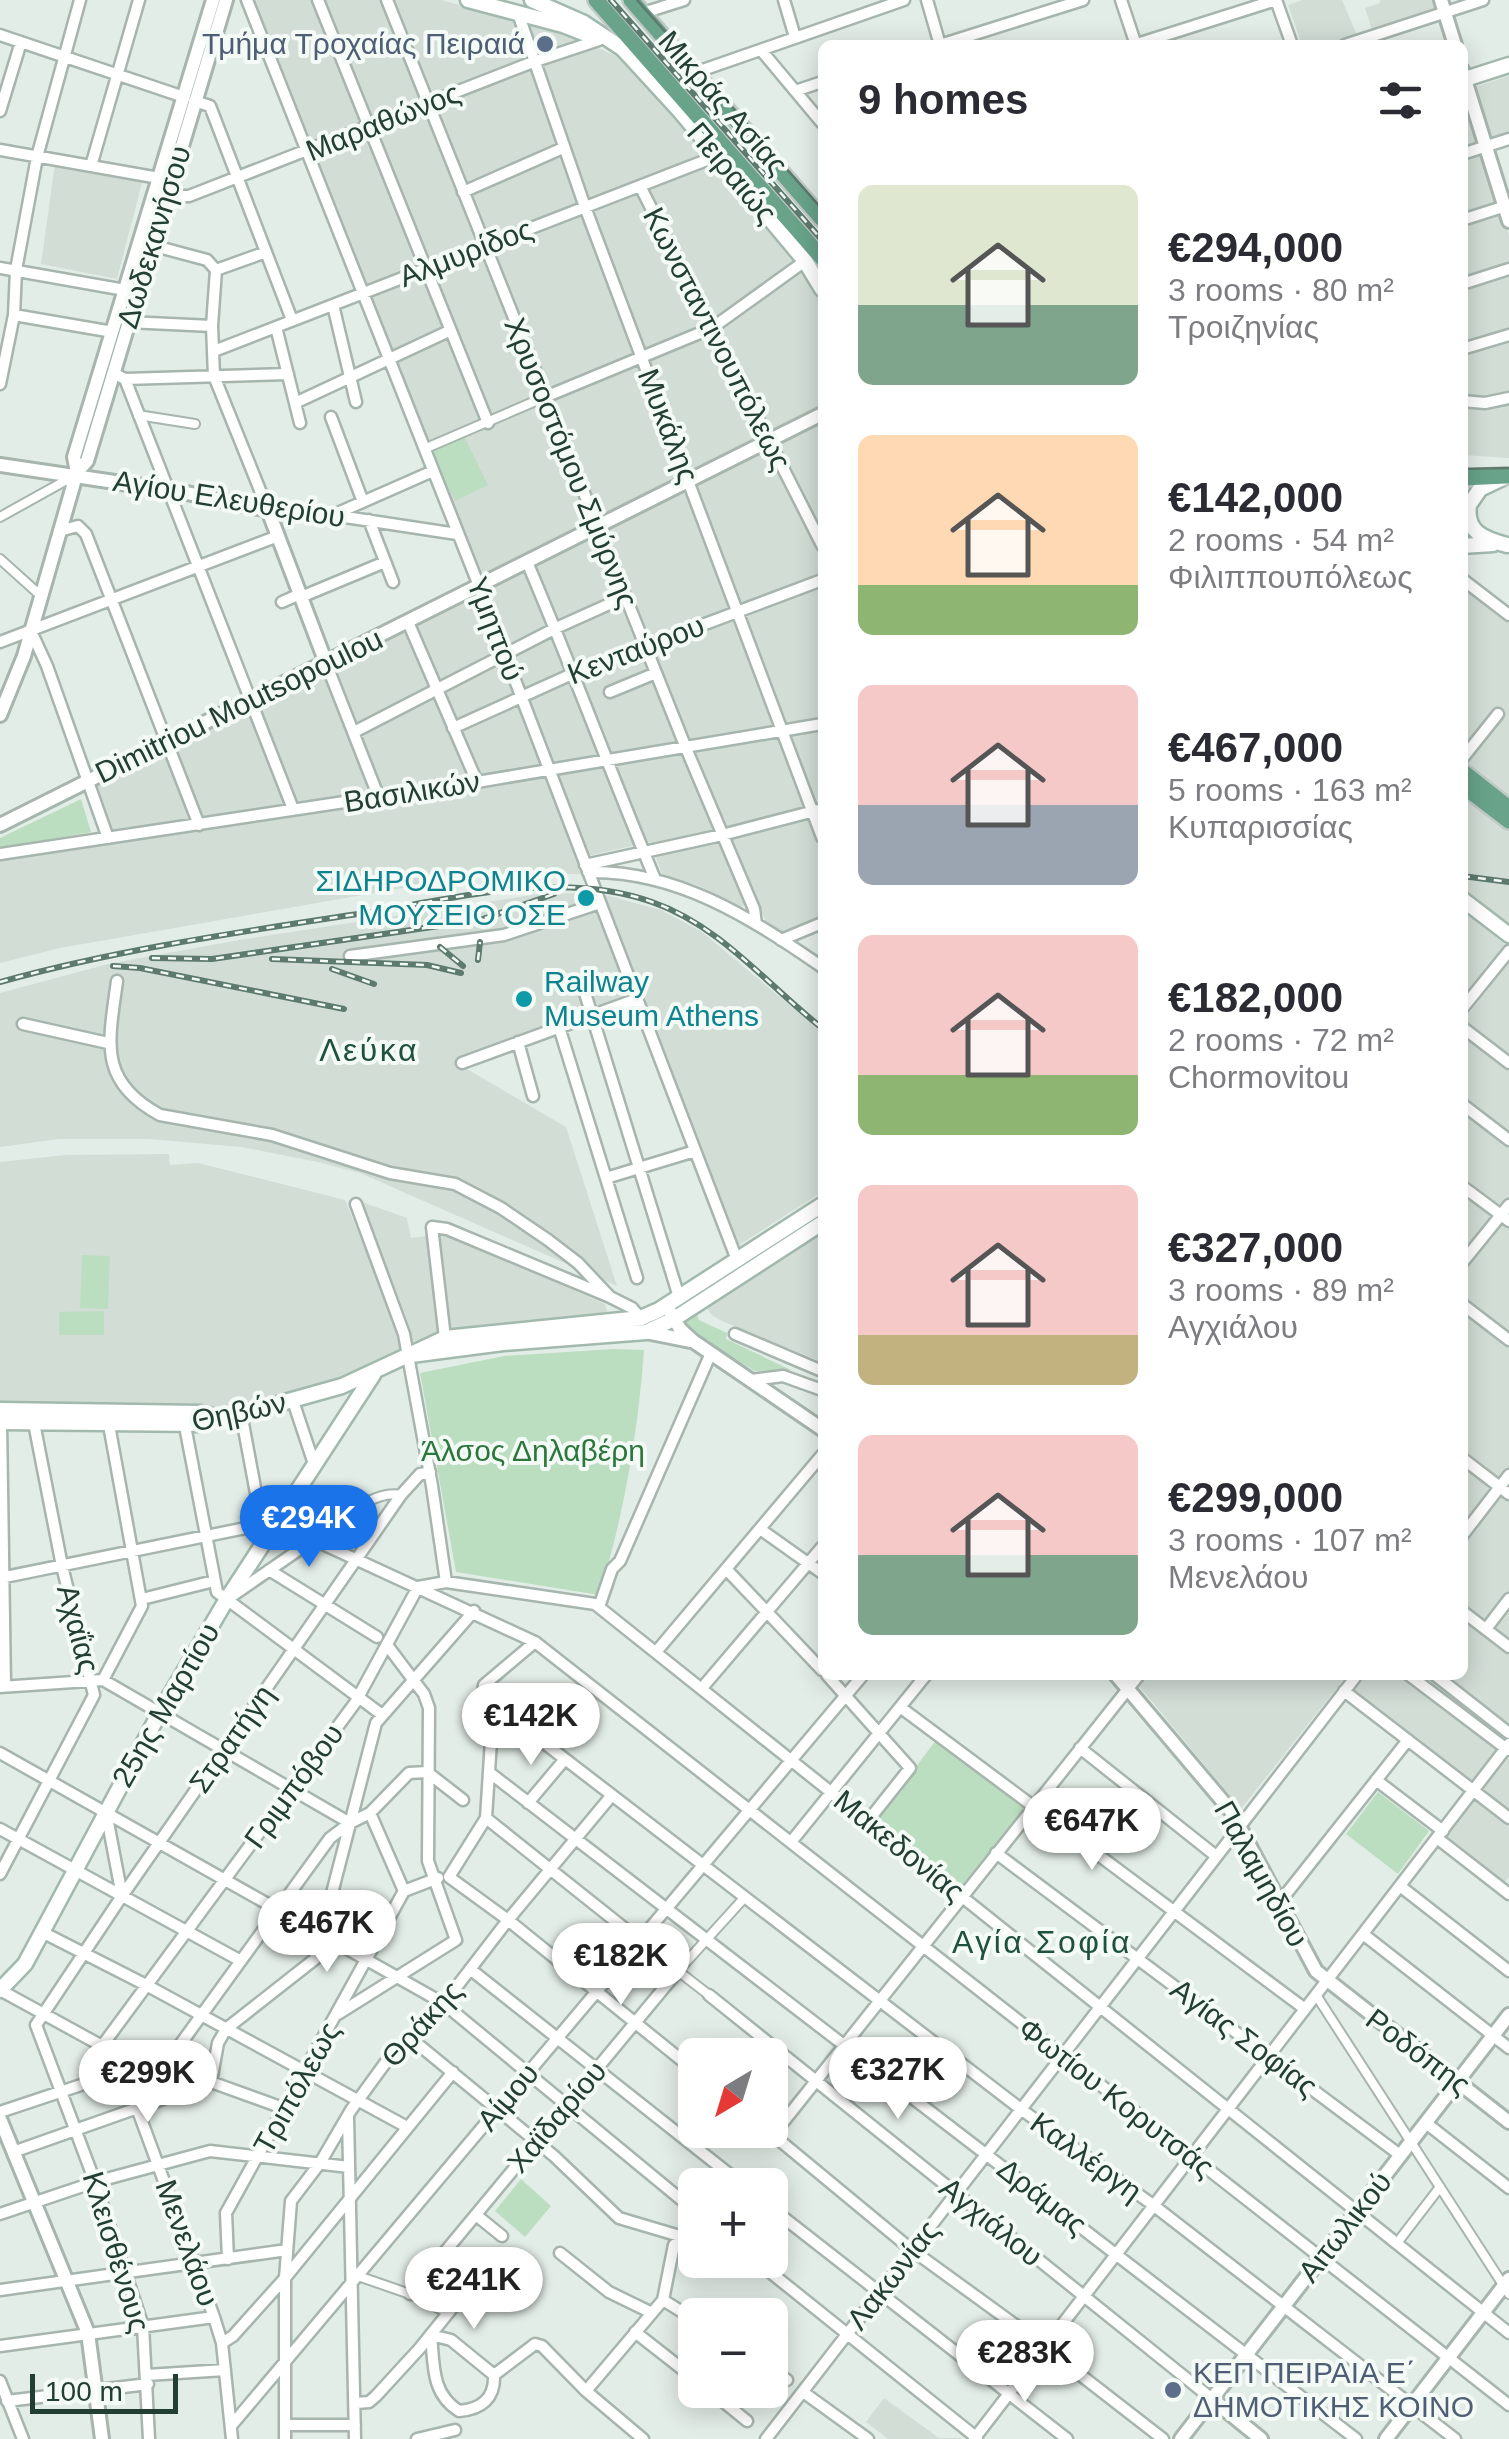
<!DOCTYPE html>
<meta charset="utf-8">
<style>
:root{--surface:#fff;--page:#f7f7f7;--text:#2b2b33;--muted:#7c7c81;--accent:#1a73e8}
body{margin:0;font-family:Helvetica,sans-serif;background:var(--page);color:var(--text);height:100vh;display:flex;flex-direction:column;font-size:38px;white-space:nowrap}
*{box-sizing:border-box;margin:0}
p{font-size:32px;color:var(--muted)}
.icon{flex:none;width:55px;height:55px;fill:none;stroke:currentColor;stroke-width:2;stroke-linecap:round;stroke-linejoin:round}
.map{position:relative;flex:1;overflow:hidden}
.sheet{position:absolute;left:818px;top:40px;width:650px;height:1640px;display:flex;flex-direction:column;background:var(--surface);border-radius:15px;box-shadow:0 5px 25px #0003}
.sheet>*{flex:none}
.needle{width:65px;rotate:218deg}
.fabs{position:absolute;left:678px;top:2038px;display:grid;gap:20px}
.fabs a{display:grid;place-items:center;width:110px;height:110px;border-radius:15px;background:var(--surface);box-shadow:0 5px 25px #0003;font-size:50px}
.scale{position:absolute;left:30px;bottom:25px;width:148px;box-sizing:border-box;padding-left:10px;border:5px solid #233f33;border-top:0;font-size:28px;line-height:35px;white-space:nowrap;color:#233f33;-webkit-text-stroke:8px #f4faf6;paint-order:stroke}
.price{position:absolute;translate:-50% -85px;padding:0 22px;border-radius:35px;background:#fff;color:#222;font-size:32px;line-height:65px;filter:drop-shadow(0 2px 5px #0008)}
.price::after{content:'';position:absolute;left:50%;top:60px;width:30px;height:22px;margin-left:-15px;background:inherit;clip-path:polygon(0 0,100% 0,50% 100%)}
.price.on{background:var(--accent);color:#fff}
ul{padding:0;list-style:none}
li{display:flex;align-items:center;gap:30px;height:250px;padding:0 40px}
li span{display:grid;place-items:center;flex:none;width:280px;height:200px;border-radius:15px;color:#555}
li>.icon{margin-inline-start:auto}
span .icon{width:120px;height:120px;fill:#fffc;stroke-width:1}
li b{font-size:42px}
h2{display:flex;justify-content:space-between;align-items:center;height:120px;padding:0 40px;font-size:42px}
.map>svg:first-child{display:block}
</style>
<div class="map">
<svg width="1509" height="2439" viewBox="0 0 1509 2439">
<rect width="100%" height="100%" fill="#e3ede7"/>
<path fill="#d2ddd6" d="M255,0h186l130,35 55,26 25,25 157,191 14,29v101l-341,173 -58,-139z
M1303,0h39l15,35 -29,10h-26l-14,-40z
M1380,0h55l3,10 -66,20 -7,-22 15,-5z
M1509,76v59l-20,6 -17,-53z
M1462,94l47,141v93l-46,14z
M55,164l88,15 -26,100 -76,-15z
M1509,338v120l-46,-3 -1,-102z
M822,420v499l-36,15 -20,-12 -161,-390z
M592,537l153,368 -5,2 -43,-22 -35,-11 -12,-32 -63,14 -99,-267z
M1462,585l47,37v179l-46,-37z
M477,595l104,279h-99l-422,74 -60,15v-102l115,-18 -20,-59z
M1462,790l47,36v103l-46,-36z
M589,893l39,101 -173,68 111,65 51,159 -257,-113 -42,-11 -77,-15 -92,-8h-90l-59,8v-154l108,-29 131,-24 300,-46z
M605,895l56,15 41,22 120,100v160l-83,53z
M1463,910l43,35 -43,54z
M1509,962v94l-46,-35z
M1463,1034l46,36v656l-65,-51h18z
M169,1154l1,11 28,-2 147,37 51,124 6,25 -21,13 -51,20 -78,22 -45,3 -207,-2v-243l66,-7z
M362,1202l45,16 4,20 15,-2 13,96 -26,10 -5,-20z
M822,1232v130l-98,-40 -11,-6 -8,-10z
M439,1236h10l156,68 3,11 -158,14z
M1130,1675h217l-106,134z
M1367,1675h30l112,84v53l-157,-119z
M1471,1798l38,29v50l-4,5 -61,-48z
M884,2398l55,40h22v1h-73l-22,-17z"/>
<path fill="#bcdec0" d="M464,436l24,49 -33,16 -24,-48z
M81,799l10,33 -91,16v-10z
M82,1255l28,1 -2,53 -28,-1z
M104,1311v24h-45v-23z
M696,1312l3,8 28,13 -1,6 65,31 -36,1 -69,-41 -3,-6z
M613,1349l31,1c-6,83 -20,166 -45,245l-143,-23 -36,-199 84,-17z
M936,1740l90,66 -67,85 -85,-68z
M1378,1792l51,39 -31,43 -52,-40z
M521,2179l30,27 -26,31 -30,-26z"/>
<g fill="none" stroke-linecap="round" stroke-linejoin="round">
<g stroke="#a6b5ad" stroke-width="12">
<path id="pedestrian" d="M138,415l57,9
M424,449l121,-52
M0,517l72,-40
M0,559l40,36
M313,1540c24,-16 58,-51 88,-45
M709,1995l-31,-24 67,-74
M1316,1995l193,299
M1397,2243l43,-56
M358,2276l52,18 38,19"/>
</g>
<g stroke="#a6b5ad" stroke-width="15">
<path id="minor" d="M247,0l232,586 258,674
M318,0l170,423
M387,0l299,748 68,161 2,15
M784,0l11,37
M927,0l13,45
M1121,0l15,45
M1276,0l16,45
M518,13l67,194 237,630
M643,13l41,-13
M0,35l184,62
M940,45l143,-45
M1134,45l142,-45
M1345,45l138,-45
M761,50l61,73
M694,73l210,-73
M795,91l27,-9
M194,101l16,5 82,214
M0,111l21,-69
M0,150l159,28
M1462,154l47,-15
M91,166l48,-166
M640,186l182,359
M463,192l100,-44
M166,196h23l344,-134 66,-22
M1462,220l47,-15
M151,245l56,15 9,10 -4,56 2,50 54,134 64,5 125,19
M0,268l125,22
M216,270l50,-18
M1462,284l47,-15
M333,305l23,97
M14,315l99,17
M128,322l84,4
M276,327l24,96
M1462,349l47,-14
M214,351l503,-195
M113,373l12,6 168,430
M125,379l163,-5
M0,384l14,-69 2,-45 21,-113 43,-157
M545,397l167,-69 93,-67
M1462,401l23,2 24,-5
M295,403l154,-72
M331,417l32,85
M333,515l100,-44
M369,520l24,62
M59,531l19,-5 8,8 113,291
M527,562c45,105 84,212 128,317
M1462,579l47,36
M301,597l84,-35
M282,602l18,-8
M408,622l69,160
M31,631l16,35 61,172
M0,642l278,-106
M326,663l53,135
M610,692l46,-19
M453,728l119,-54 250,-94
M354,732l202,-104 69,-31
M1462,759l36,-45
M0,854l477,-72 345,-58
M585,865l137,-30 100,-26
M588,872c89,-2 163,46 234,95
M781,940l41,-17
M350,956l154,-21 96,-32
M117,981c-8,60 -20,100 43,134l112,20 118,38 65,11 46,24 47,32 30,23 32,34
M585,993l94,304
M1462,1009l47,-58
M23,1024l85,19
M559,1027l78,251
M1462,1027l47,36
M518,1042l15,54
M462,1063l175,-64
M1462,1104l47,36
M606,1178l89,-27
M1462,1186l47,35
M356,1204l48,130 28,152 14,96
M1462,1263l47,-58
M1462,1304l47,36
M735,1334l87,37
M445,1338l-13,-111 15,2 163,68 22,11 10,12
M751,1380l32,-4 39,14
M293,1401l21,63
M241,1413l21,112
M1,1422l4,264
M185,1426l32,166 164,122
M1462,1458l47,36
M760,1529l62,44
M1462,1536l47,-61
M726,1569l96,101
M269,1570l108,67
M0,1578l275,-56 260,120 974,763
M232,1596l81,-56
M142,1599l72,-18
M599,1607l13,-38 8,-8 91,-208
M1462,1611l47,36
M1486,1629l23,-30
M535,1642l-51,43 -1,7 10,18 16,6 513,394 131,95 302,234
M656,1652l166,-197
M827,1675l83,93 -42,53
M1409,1675l99,75
M1435,1675l74,58
M103,1680l39,-74 -33,-181
M0,1687l103,-7 247,143
M702,1688l120,-141
M1344,1691l165,127
M900,1707l405,302
M1080,1748l136,108
M0,1753l443,250 252,208
M427,1772l36,28
M490,1773l866,666
M1376,1780l67,51
M528,1803l37,-44
M106,1812l16,84
M370,1813l34,78
M0,1829l241,132
M1437,1838l72,56
M791,1842l135,-167
M996,1853l404,302
M0,1874l94,-179 -32,-129 -28,-143
M449,1877l59,43 187,151
M449,1877l37,-59 7,-108
M1400,1886l109,85
M404,1891l34,-13
M1279,1903l129,-163
M42,1932l106,54 259,141
M1363,1934l146,114
M470,1969l273,216
M0,1990l102,56 91,41
M709,1995l503,404
M338,2014l118,-74 -28,-79 1,-153 -5,-14 -37,-49
M414,2041l140,115 65,62 64,19
M102,2046l253,-343 63,-116 28,-5 149,22 914,729
M116,2053l4,19 17,36 77,209 8,26 10,96
M161,2071l169,-233 20,-15 20,-10 39,-40 18,-1
M211,2082l7,-39 8,-14 89,-70 61,-236 98,-112
M0,2112l120,-40
M348,2117l7,322
M1426,2123l83,65
M767,2130l145,120 117,85 134,104
M773,2135l366,-460
M13,2152l198,-70 72,26
M770,2207l297,232
M0,2214l95,-32 115,-31 139,16
M476,2215l26,21
M560,2253l49,39 43,21
M228,2259l-2,-46 178,-322
M755,2260l222,178
M0,2290l287,-40
M410,2294l268,-323 -192,-153
M663,2300l32,20
M635,2332l60,47
M431,2335c3,29 0,59 28,76
M431,2335l20,5 43,35
M222,2343l11,-7 52,-58 168,-206
M0,2346l214,-29
M770,2369l17,11
M147,2375l78,-5
M0,2381l23,58
M709,2390l38,31
M586,2391l77,-91 11,-55 21,-18
M803,2392l65,47
M7,2401l141,-17
M356,2403l13,-1 7,-6 44,-48 49,-61 2,-11 -27,-23
M459,2411c23,-2 36,-13 35,-36l41,-31 7,2 44,45 57,48
M286,2425h69
M231,2426l632,-751
M149,2439l-6,-113 -48,-144 -59,-157 86,-129 279,-401 19,-21 10,-2
M285,2439v-161l6,-77 29,-38 31,-53 40,-55 27,-18 90,-117 104,-125
M417,2439l38,-9
M766,2439l591,-764
M974,2439l535,-695"/>
</g>
<g stroke="#a6b5ad" stroke-width="18">
<path id="tertiary" d="M1441,0l14,45
M1462,70l47,151
M0,465l182,27 86,18 58,153
M77,472l-3,-15 139,-457
M0,715l24,-59 53,-184 10,-11 139,-461
M0,825l822,-411
M671,1313l9,16 13,12 129,88
M646,1332l45,9
M1116,1675l115,136 85,160 193,151
M0,2119l88,214 14,106
M1212,2399l49,40
M1181,2439l328,-424
M1386,2439l123,-160"/>
</g>
<g stroke="#a2b9ad" stroke-width="19">
<path id="secondary" d="M468,0l95,25 28,11
M532,0l52,23 39,26 56,61 126,151 17,28
M1462,80l47,-15
M1469,505c-4,27 15,34 38,40
M1462,515l18,-26 25,-12
M1462,546l31,-2
M1462,899l47,36
M411,1355l92,-12 143,-11 28,-13 148,-96
M0,1410l201,3 15,4
M0,1422l202,2 14,-7 51,-10 75,-21 103,-48 196,-20 18,-8 163,-105
M0,1990l25,-26 134,-250 68,-115 146,-224"/>
</g>
<g stroke="#c1c9c6" stroke-width="20">
<path id="primary" d="M596,0l226,258
M631,0l191,219
M1462,478l44,-2
M1462,771l47,37
M1462,785l47,36"/>
</g>
<use href="#pedestrian" stroke="#fff" stroke-width="8"/>
<use href="#minor" stroke="#fff" stroke-width="10"/>
<use href="#tertiary" stroke="#fff" stroke-width="12"/>
<use href="#secondary" stroke="#fff" stroke-width="14"/>
<use href="#primary" stroke="#68a38a" stroke-width="15"/>
<path stroke="#5d7a6e" stroke-width="2.5" d="M637,0l185,209
M1462,469l47,-1"/>
<g stroke="#5d7a6e" stroke-width="6">
<path id="rail" d="M611,0l211,240
M1462,876l47,6
M440,947l23,19
M152,958l60,1 268,-39 74,-26
M272,959l155,6 34,8
M478,960l2,-18
M113,966l27,2 204,41
M332,969l42,15
M0,982c115,-32 233,-49 351,-67 96,-14 207,-47 301,-13 69,24 114,82 170,126"/>
</g>
<use href="#rail" stroke="#f4faf6" stroke-width="2.5" stroke-dasharray="8" stroke-linecap="butt"/>
</g>
<g fill="#5c6f8a" stroke="#f4faf6" stroke-width="4">
<circle cx="545" cy="44" r="10"/>
<circle cx="1173" cy="2390" r="10"/>
</g>
<g fill="#0f9aa8" stroke="#f4faf6" stroke-width="4">
<circle cx="586" cy="898" r="10"/>
<circle cx="524" cy="999" r="10"/>
</g>
<g text-anchor="middle" stroke-width="8" stroke-linejoin="round" paint-order="stroke">
<g font-size="30" fill="#4e5e75" stroke="#f4faf6" text-anchor="end">
<text x="525" y="54">Τμήμα Τροχαίας Πειραιά</text>
<text x="1193" y="2383" text-anchor="start">ΚΕΠ ΠΕΙΡΑΙΑ Ε΄<tspan x="1193" dy="34">ΔΗΜΟΤΙΚΗΣ ΚΟΙΝΟ</tspan></text>
</g>
<g font-size="30" fill="#233f33" stroke="#f4faf6">
<text transform="translate(723 103) rotate(49)" y="10">Μικράς Ασίας</text>
<text transform="translate(383 122) rotate(-22)" y="10">Μαραθώνος</text>
<text transform="translate(732 173) rotate(50)" y="10">Πειραιώς</text>
<text transform="translate(154 237) rotate(-73)" y="10">Δωδεκανήσου</text>
<text transform="translate(466 253) rotate(-21)" y="10">Αλμυρίδος</text>
<text transform="translate(717 339) rotate(63)" y="10">Κωνσταντινουπόλεως</text>
<text transform="translate(668 426) rotate(69)" y="10">Μυκάλης</text>
<text transform="translate(571 463) rotate(68)" y="10">Χρυσοστόμου Σμύρνης</text>
<text transform="translate(229 499) rotate(9)" y="10">Αγίου Ελευθερίου</text>
<text transform="translate(495 629) rotate(69)" y="10">Υμηττού</text>
<text transform="translate(636 650) rotate(-21)" y="10">Κενταύρου</text>
<text transform="translate(239 706) rotate(-26)" y="10">Dimitriou Moutsopoulou</text>
<text transform="translate(412 792) rotate(-9)" y="10">Βασιλικών</text>
<text transform="translate(239 1412) rotate(-12)" y="10">Θηβών</text>
<text transform="translate(78 1629) rotate(75)" y="10">Αχαΐας</text>
<text transform="translate(166 1705) rotate(-60)" y="10">25ης Μαρτίου</text>
<text transform="translate(232 1739) rotate(-55)" y="10">Στρατήγη</text>
<text transform="translate(294 1786) rotate(-54)" y="10">Γριμπόβου</text>
<text transform="translate(899 1846) rotate(39)" y="10">Μακεδονίας</text>
<text transform="translate(1261 1874) rotate(61)" y="10">Παλαμηδίου</text>
<text transform="translate(422 2024) rotate(-48)" y="10">Θράκης</text>
<text transform="translate(1244 2038) rotate(37)" y="10">Αγίας Σοφίας</text>
<text transform="translate(1418 2052) rotate(37)" y="10">Ροδόπης</text>
<text transform="translate(297 2088) rotate(-61)" y="10">Τριπόλεως</text>
<text transform="translate(508 2097) rotate(-50)" y="10">Αίμου</text>
<text transform="translate(1116 2098) rotate(38)" y="10">Φωτίου Κορυτσάς</text>
<text transform="translate(557 2117) rotate(-50)" y="10">Χαϊδαρίου</text>
<text transform="translate(1086 2157) rotate(36)" y="10">Καλλέργη</text>
<text transform="translate(1042 2197) rotate(38)" y="10">Δράμας</text>
<text transform="translate(991 2222) rotate(39)" y="10">Αγχιάλου</text>
<text transform="translate(1345 2227) rotate(-52)" y="10">Αιτωλικού</text>
<text transform="translate(187 2243) rotate(70)" y="10">Μενελάου</text>
<text transform="translate(116 2252) rotate(73)" y="10">Κλεισθένους</text>
<text transform="translate(893 2275) rotate(-52)" y="10">Λακωνίας</text>
</g>
<g font-size="30" fill="#0d838f" stroke="#f4faf6" text-anchor="end">
<text x="566" y="891">ΣΙΔΗΡΟΔΡΟΜΙΚΟ<tspan x="566" dy="34">ΜΟΥΣΕΙΟ ΟΣΕ</tspan></text>
<text x="544" y="992" text-anchor="start">Railway<tspan x="544" dy="34">Museum Athens</tspan></text>
</g>
<g font-size="30" fill="#2c773c" stroke="#f4faf6">
<text x="533" y="1461">Άλσος Δηλαβέρη</text>
</g>
<g font-size="32" letter-spacing="2.5" fill="#1e523c" stroke="#f4faf6">
<text x="369" y="1061">Λεύκα</text>
<text x="1042" y="1953">Αγία Σοφία</text>
</g>
</g>
</svg>
<div class="fabs">
<a><svg class="needle" viewBox="-14 -14 28 28"><path d="M0-13l5 13h-10z" fill="#e53935"/><path d="M0 13l5-13h-10z" fill="#7c7c81"/></svg></a>
<a>+</a>
<a>−</a>
</div>
<div class="scale">100 m</div>
<b class="price on" style="left:309px;top:1570px">€294K</b>
<b class="price" style="left:531px;top:1768px">€142K</b>
<b class="price" style="left:1092px;top:1873px">€647K</b>
<b class="price" style="left:327px;top:1975px">€467K</b>
<b class="price" style="left:621px;top:2008px">€182K</b>
<b class="price" style="left:898px;top:2122px">€327K</b>
<b class="price" style="left:148px;top:2125px">€299K</b>
<b class="price" style="left:474px;top:2332px">€241K</b>
<b class="price" style="left:1025px;top:2405px">€283K</b>
<section class="sheet">
<h2>9 homes<svg class="icon" aria-label="filters" viewBox="0 0 24 24"><path d="M4 7h16M4 17h16"/><circle cx="9" cy="7" r="2"/><circle cx="15" cy="17" r="2"/></svg></h2>
<ul>
<li><span style="background:linear-gradient(#dfe7d0 60%,#7fa58c 0)"><svg class="icon" aria-label="home" viewBox="0 0 24 24"><path d="M3 11l9-7 9 7M6 9v11h12V9"/></svg></span><div><b>€294,000</b><p>3 rooms · 80 m²</p><p>Τροιζηνίας</p></div></li>
<li><span style="background:linear-gradient(#ffd9b3 75%,#8fb573 0)"><svg class="icon" aria-label="home" viewBox="0 0 24 24"><path d="M3 11l9-7 9 7M6 9v11h12V9"/></svg></span><div><b>€142,000</b><p>2 rooms · 54 m²</p><p>Φιλιππουπόλεως</p></div></li>
<li><span style="background:linear-gradient(#f6c9c9 60%,#9aa5b1 0)"><svg class="icon" aria-label="home" viewBox="0 0 24 24"><path d="M3 11l9-7 9 7M6 9v11h12V9"/></svg></span><div><b>€467,000</b><p>5 rooms · 163 m²</p><p>Κυπαρισσίας</p></div></li>
<li><span style="background:linear-gradient(#f6c9c9 70%,#8fb573 0)"><svg class="icon" aria-label="home" viewBox="0 0 24 24"><path d="M3 11l9-7 9 7M6 9v11h12V9"/></svg></span><div><b>€182,000</b><p>2 rooms · 72 m²</p><p>Chormovitou</p></div></li>
<li><span style="background:linear-gradient(#f6c9c9 75%,#c2b280 0)"><svg class="icon" aria-label="home" viewBox="0 0 24 24"><path d="M3 11l9-7 9 7M6 9v11h12V9"/></svg></span><div><b>€327,000</b><p>3 rooms · 89 m²</p><p>Αγχιάλου</p></div></li>
<li><span style="background:linear-gradient(#f6c9c9 60%,#7fa58c 0)"><svg class="icon" aria-label="home" viewBox="0 0 24 24"><path d="M3 11l9-7 9 7M6 9v11h12V9"/></svg></span><div><b>€299,000</b><p>3 rooms · 107 m²</p><p>Μενελάου</p></div></li>
</ul>
</section>
</div>
